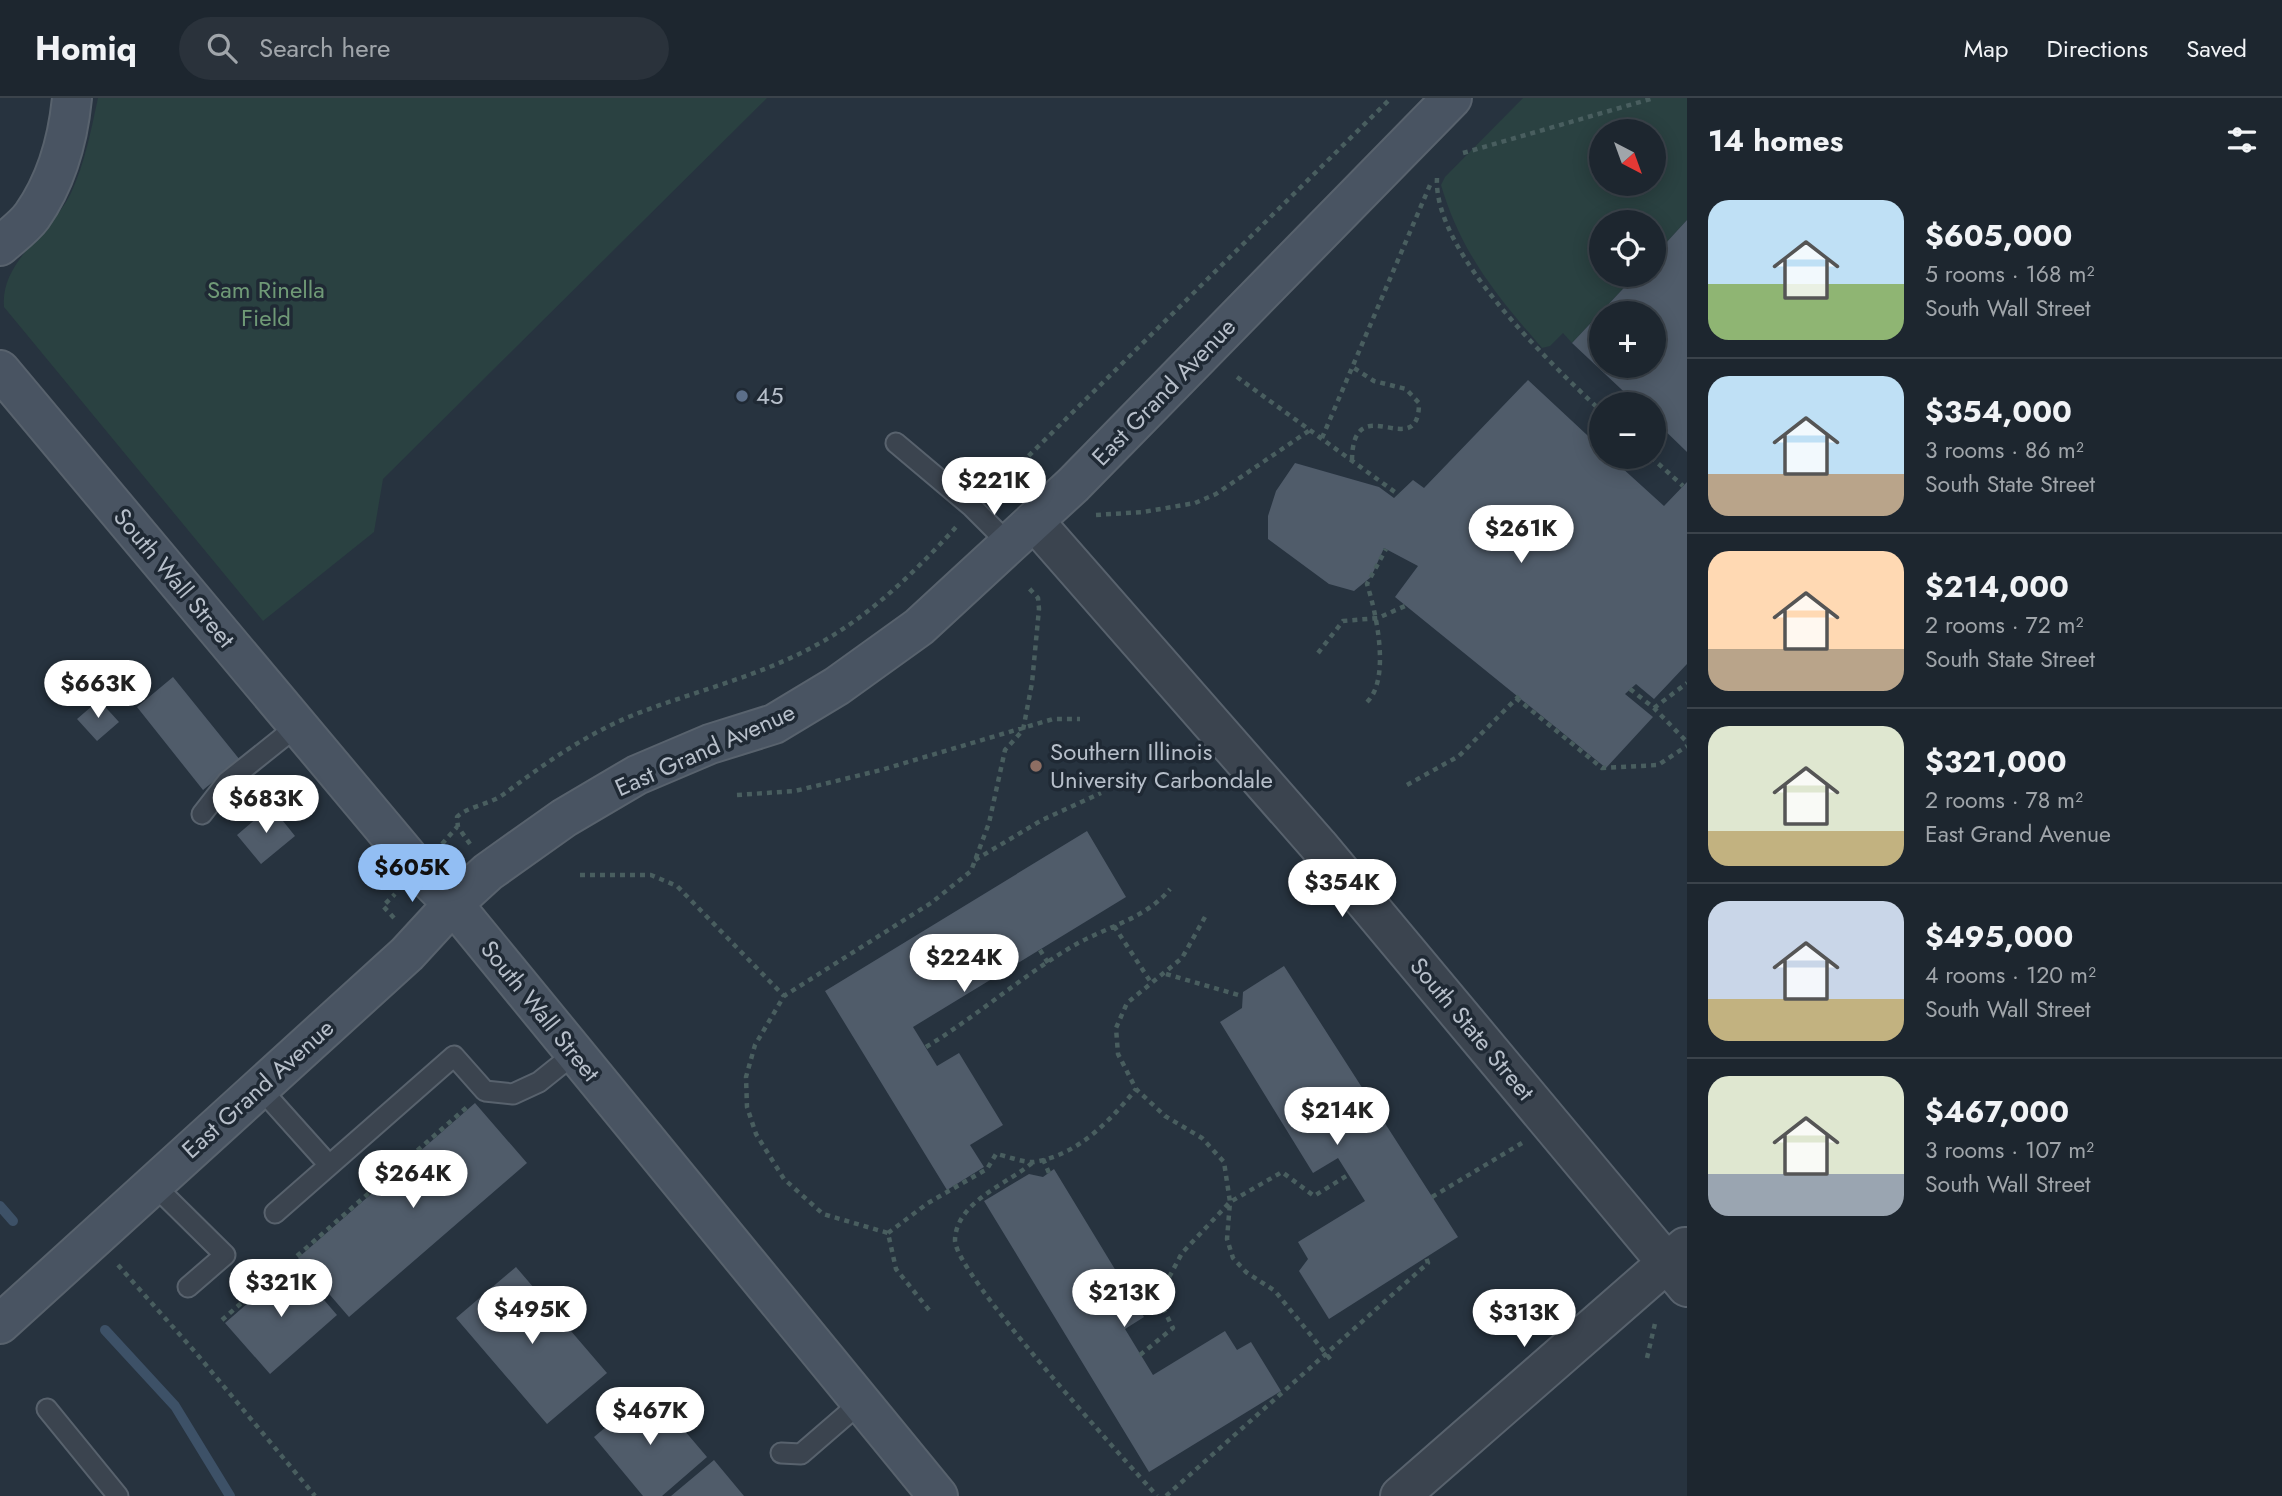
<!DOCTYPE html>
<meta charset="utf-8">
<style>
:root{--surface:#1d262f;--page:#2a323b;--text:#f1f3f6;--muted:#a0a5aa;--line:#3b434b;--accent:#92bef3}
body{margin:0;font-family:Jost,sans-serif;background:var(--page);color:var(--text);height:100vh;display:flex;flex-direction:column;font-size:26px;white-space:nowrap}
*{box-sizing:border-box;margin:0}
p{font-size:23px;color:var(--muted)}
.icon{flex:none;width:38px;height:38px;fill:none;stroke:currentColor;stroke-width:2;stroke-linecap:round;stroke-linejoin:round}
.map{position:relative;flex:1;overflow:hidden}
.side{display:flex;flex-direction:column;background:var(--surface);width:595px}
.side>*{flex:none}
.needle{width:46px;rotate:139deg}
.buttons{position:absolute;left:1589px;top:21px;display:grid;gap:14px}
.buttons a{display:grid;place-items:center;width:77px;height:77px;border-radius:50%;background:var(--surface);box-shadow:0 4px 18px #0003,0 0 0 2px var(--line);font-size:35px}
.price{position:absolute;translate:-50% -60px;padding:0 16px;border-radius:24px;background:#fff;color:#222;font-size:23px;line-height:46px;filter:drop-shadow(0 2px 4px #0008)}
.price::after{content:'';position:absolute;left:50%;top:42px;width:21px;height:16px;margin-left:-10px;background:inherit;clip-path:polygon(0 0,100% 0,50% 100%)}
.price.selected{background:var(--accent);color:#111}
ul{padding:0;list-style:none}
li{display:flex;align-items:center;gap:21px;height:175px;padding:0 21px}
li+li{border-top:2px solid var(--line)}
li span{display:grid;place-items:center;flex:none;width:196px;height:140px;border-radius:21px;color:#555}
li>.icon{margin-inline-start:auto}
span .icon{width:84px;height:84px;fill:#fffc;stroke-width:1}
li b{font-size:30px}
h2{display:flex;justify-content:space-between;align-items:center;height:84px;padding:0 21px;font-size:30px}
header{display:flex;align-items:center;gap:42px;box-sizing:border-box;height:98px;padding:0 35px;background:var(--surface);border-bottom:2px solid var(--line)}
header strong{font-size:33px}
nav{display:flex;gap:38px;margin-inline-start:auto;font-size:24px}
.search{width:490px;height:63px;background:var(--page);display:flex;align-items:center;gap:18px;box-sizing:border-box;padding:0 24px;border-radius:38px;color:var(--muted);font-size:26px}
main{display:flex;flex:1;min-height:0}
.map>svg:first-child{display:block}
</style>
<header>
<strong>Homiq</strong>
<div class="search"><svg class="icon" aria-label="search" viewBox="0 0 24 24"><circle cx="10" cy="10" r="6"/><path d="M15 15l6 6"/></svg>Search here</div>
<nav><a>Map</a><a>Directions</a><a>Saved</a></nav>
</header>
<main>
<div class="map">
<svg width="1687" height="1398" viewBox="0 0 1687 1398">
<rect width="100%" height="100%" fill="#27333f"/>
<path fill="#2a4141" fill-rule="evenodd" d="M98,0h669l-384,381 -9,53 -111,89 -259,-314c-4,-47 48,-74 67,-114 14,-30 20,-63 27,-95z
M1523,0h164v122l-33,36v-34h-53v53h35l-64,68 -9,-10 -13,13 -8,2c-46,-53 -81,-95 -101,-163l4,-8zM1601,33h53v53h-53z"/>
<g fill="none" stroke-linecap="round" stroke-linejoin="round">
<path stroke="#3d5167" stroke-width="10" d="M0,1108l13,15
M105,1232l70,76 55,90"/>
</g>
<path fill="#505c6a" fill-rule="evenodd" d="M1687,122v232l-33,-32v-16h-17l-65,-61 64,-68h18v-19zM1601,215h53v53h-53z
M1528,282l73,68v9h9l54,49 23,-24v182l-33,35 -18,-15 -11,10 28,23 -47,51 -211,-171 23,-31 -34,-18 -13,29 -17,14 -25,-7 -61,-45v-23l8,-25 19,-28 84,24 15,11 19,-18 11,8z
M173,579l67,83 -37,30 -66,-83z
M99,602l20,22 -22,19 -20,-22z
M271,708l24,30 -34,28 -24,-29z
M1087,733l39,66 -213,130 24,39 22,-13 44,72 -33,20 14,22 -37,23 -122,-199z
M1284,868l174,271 -129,82 -30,-48 9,-12 -10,-17 67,-41 -27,-43 -25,15 -93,-151 22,-14 1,-16z
M475,1005l52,60 -178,154 -51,-59z
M1054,1071l90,148 -19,12 28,46 72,-44 12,19 14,-8 30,49 -132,81 -165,-271 45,-27 14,3z
M293,1166l44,51 -67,59 -45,-51z
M516,1169l91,106 -60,51 -91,-106z
M650,1292l57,67 -45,39h-19l-49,-59z
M714,1362l30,36h-73z"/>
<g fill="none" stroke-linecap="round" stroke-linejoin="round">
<g stroke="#58626d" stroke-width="23">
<path id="lane" d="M896,345l76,64 37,37
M202,716l25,-32 70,-56
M260,990l69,77
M153,1086l72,71 -37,32
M275,1115l179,-157 31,35 28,3 26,-12 35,-28
M47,1311l71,87
M781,1355l20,1 59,-51"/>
</g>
<g stroke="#58626d" stroke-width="42">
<path id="street" d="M1034,423l284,324 369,442
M1400,1398l285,-249"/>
</g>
<g stroke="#58626d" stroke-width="42">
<path id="secondary" d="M0,148c10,-9 24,-19 32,-30 24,-34 36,-77 40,-118
M0,272l418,499 35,35 485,592
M0,1226l407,-370 46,-50 35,-32 76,-54 73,-43 73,-31 64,-20 63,-38 82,-59 154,-142 379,-387"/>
</g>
<path stroke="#495e5f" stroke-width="4.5" stroke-dasharray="5 5" stroke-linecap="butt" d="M1463,55l191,-55
M1437,80c-4,74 113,185 164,233
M1237,279l162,118
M1322,340l108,-253
M1651,359l32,29
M1352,362c1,-74 67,5 67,-57l-13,-14 -32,-8 -20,-13
M993,393l398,-393
M1096,417l47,-3 52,-9 21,-9 94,-64
M1318,555l25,-32 35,-3 27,-12
M1630,591l24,19 33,34
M1516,600l86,70 56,-3 29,-19
M1367,604c24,-23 9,-90 0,-118l19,-35
M1654,610l33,-25
M1407,687l52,-29 60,-60
M737,697l58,-4 86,-21 172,-51h27
M442,746l15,-17
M470,746l-12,-17 -1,-10c9,-10 34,-13 47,-23 40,-30 81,-59 127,-78 62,-25 129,-39 189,-73 52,-29 97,-73 137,-117
M975,762l67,-40 59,-27
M580,777h71l26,11 107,110
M1205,819l-23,41 -55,45 -11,25 2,26 18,35 29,27 37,22 22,24 6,40 -3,37 6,19 13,14 29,19 56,69
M394,820l-11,-12 12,-12
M1114,828l38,58
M1040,852l8,13
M1166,876l76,22
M926,949c51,-31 96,-71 147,-101 32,-19 73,-27 97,-57
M1043,1061l6,14
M1032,1065c-25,21 -76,39 -77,77 -1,33 170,220 202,256
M1432,1099l90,-54
M888,1135l40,-30 59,-34 9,-15c11,2 28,9 38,8 44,-7 76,-41 102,-73
M297,1158l170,-149
M118,1167l78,88 119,143
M929,1212l-33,-41 -8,-36 -65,-19 -39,-35 -28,-45 -9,-27 -1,-30 9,-32 29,-49 147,-93 40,-32 18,-48 16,-73 18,-20 9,-47 7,-74 -1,-11 -11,-12
M222,1222l66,-58
M1140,1257l33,-27 -15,-30 24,-45 48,-51 52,-30 32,24 34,-21
M1647,1260l9,-39
M1166,1398l262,-233 -2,-6"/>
<use href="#lane" stroke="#3b444f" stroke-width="19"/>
<use href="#street" stroke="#3b444f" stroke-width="38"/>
<use href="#secondary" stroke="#495462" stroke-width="38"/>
</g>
<circle fill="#5c6f8a" stroke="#1f2934" stroke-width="2.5" cx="742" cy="298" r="7"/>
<circle fill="#8d6e63" stroke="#1f2934" stroke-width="2.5" cx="1036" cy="668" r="7"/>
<g text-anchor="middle" stroke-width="7" stroke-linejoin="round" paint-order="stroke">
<g font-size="24" fill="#6f9976" stroke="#1f2934">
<text x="266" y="200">Sam Rinella<tspan x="266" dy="28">Field</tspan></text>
</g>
<g font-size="24" fill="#b7bfca" stroke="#1f2934">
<text transform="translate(1164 294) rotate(-46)" y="8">East Grand Avenue</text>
<text transform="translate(174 480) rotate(50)" y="8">South Wall Street</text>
<text transform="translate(705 652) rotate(-24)" y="8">East Grand Avenue</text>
<text transform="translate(540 913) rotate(51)" y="8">South Wall Street</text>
<text transform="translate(1472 931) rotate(50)" y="8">South State Street</text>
<text transform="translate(258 991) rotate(-42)" y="8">East Grand Avenue</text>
</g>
<g font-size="24" fill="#b7bfca" stroke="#1f2934" text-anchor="start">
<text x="756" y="306">45</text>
<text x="1050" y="662">Southern Illinois<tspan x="1050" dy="28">University Carbondale</tspan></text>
</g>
</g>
</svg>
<div class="buttons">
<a><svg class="needle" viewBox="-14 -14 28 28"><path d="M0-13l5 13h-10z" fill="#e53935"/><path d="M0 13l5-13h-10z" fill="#a0a5aa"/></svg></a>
<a><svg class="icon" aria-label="locate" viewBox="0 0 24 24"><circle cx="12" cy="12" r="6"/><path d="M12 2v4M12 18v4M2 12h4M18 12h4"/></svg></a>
<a>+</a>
<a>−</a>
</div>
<b class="price" style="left:994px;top:419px">$221K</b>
<b class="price" style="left:1521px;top:467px">$261K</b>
<b class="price" style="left:98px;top:622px">$663K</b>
<b class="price" style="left:266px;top:737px">$683K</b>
<b class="price selected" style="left:412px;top:806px">$605K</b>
<b class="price" style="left:1342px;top:821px">$354K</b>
<b class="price" style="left:964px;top:896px">$224K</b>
<b class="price" style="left:1337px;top:1049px">$214K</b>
<b class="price" style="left:413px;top:1112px">$264K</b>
<b class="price" style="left:281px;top:1221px">$321K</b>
<b class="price" style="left:1124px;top:1231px">$213K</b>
<b class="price" style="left:532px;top:1248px">$495K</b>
<b class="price" style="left:1524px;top:1251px">$313K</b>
<b class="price" style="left:650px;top:1349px">$467K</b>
</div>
<section class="side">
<h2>14 homes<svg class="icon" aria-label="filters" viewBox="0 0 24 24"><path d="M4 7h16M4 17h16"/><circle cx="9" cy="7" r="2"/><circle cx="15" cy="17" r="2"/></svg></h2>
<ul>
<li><span style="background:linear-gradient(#bfe0f5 60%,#8fb573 0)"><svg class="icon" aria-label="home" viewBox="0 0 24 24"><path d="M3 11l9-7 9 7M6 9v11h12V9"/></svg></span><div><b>$605,000</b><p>5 rooms · 168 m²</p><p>South Wall Street</p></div></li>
<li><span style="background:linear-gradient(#bfe0f5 70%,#b9a48a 0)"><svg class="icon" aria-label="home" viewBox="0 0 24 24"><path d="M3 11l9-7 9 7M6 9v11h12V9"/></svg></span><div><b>$354,000</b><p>3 rooms · 86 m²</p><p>South State Street</p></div></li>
<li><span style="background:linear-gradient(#ffd9b3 70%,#b9a48a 0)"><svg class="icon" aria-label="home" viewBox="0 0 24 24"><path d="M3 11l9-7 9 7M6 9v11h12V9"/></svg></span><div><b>$214,000</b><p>2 rooms · 72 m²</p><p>South State Street</p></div></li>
<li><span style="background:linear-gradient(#dfe7d0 75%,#c2b280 0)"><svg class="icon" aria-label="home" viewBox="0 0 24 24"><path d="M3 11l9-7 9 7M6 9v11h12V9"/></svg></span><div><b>$321,000</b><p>2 rooms · 78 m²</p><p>East Grand Avenue</p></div></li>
<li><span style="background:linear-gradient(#c9d6e8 70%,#c2b280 0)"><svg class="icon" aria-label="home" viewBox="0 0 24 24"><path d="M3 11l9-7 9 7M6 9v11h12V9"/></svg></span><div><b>$495,000</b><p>4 rooms · 120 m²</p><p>South Wall Street</p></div></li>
<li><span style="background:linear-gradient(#dfe7d0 70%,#9aa5b1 0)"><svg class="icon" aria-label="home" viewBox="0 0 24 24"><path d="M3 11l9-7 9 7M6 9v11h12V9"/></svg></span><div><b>$467,000</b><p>3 rooms · 107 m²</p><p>South Wall Street</p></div></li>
</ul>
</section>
</main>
